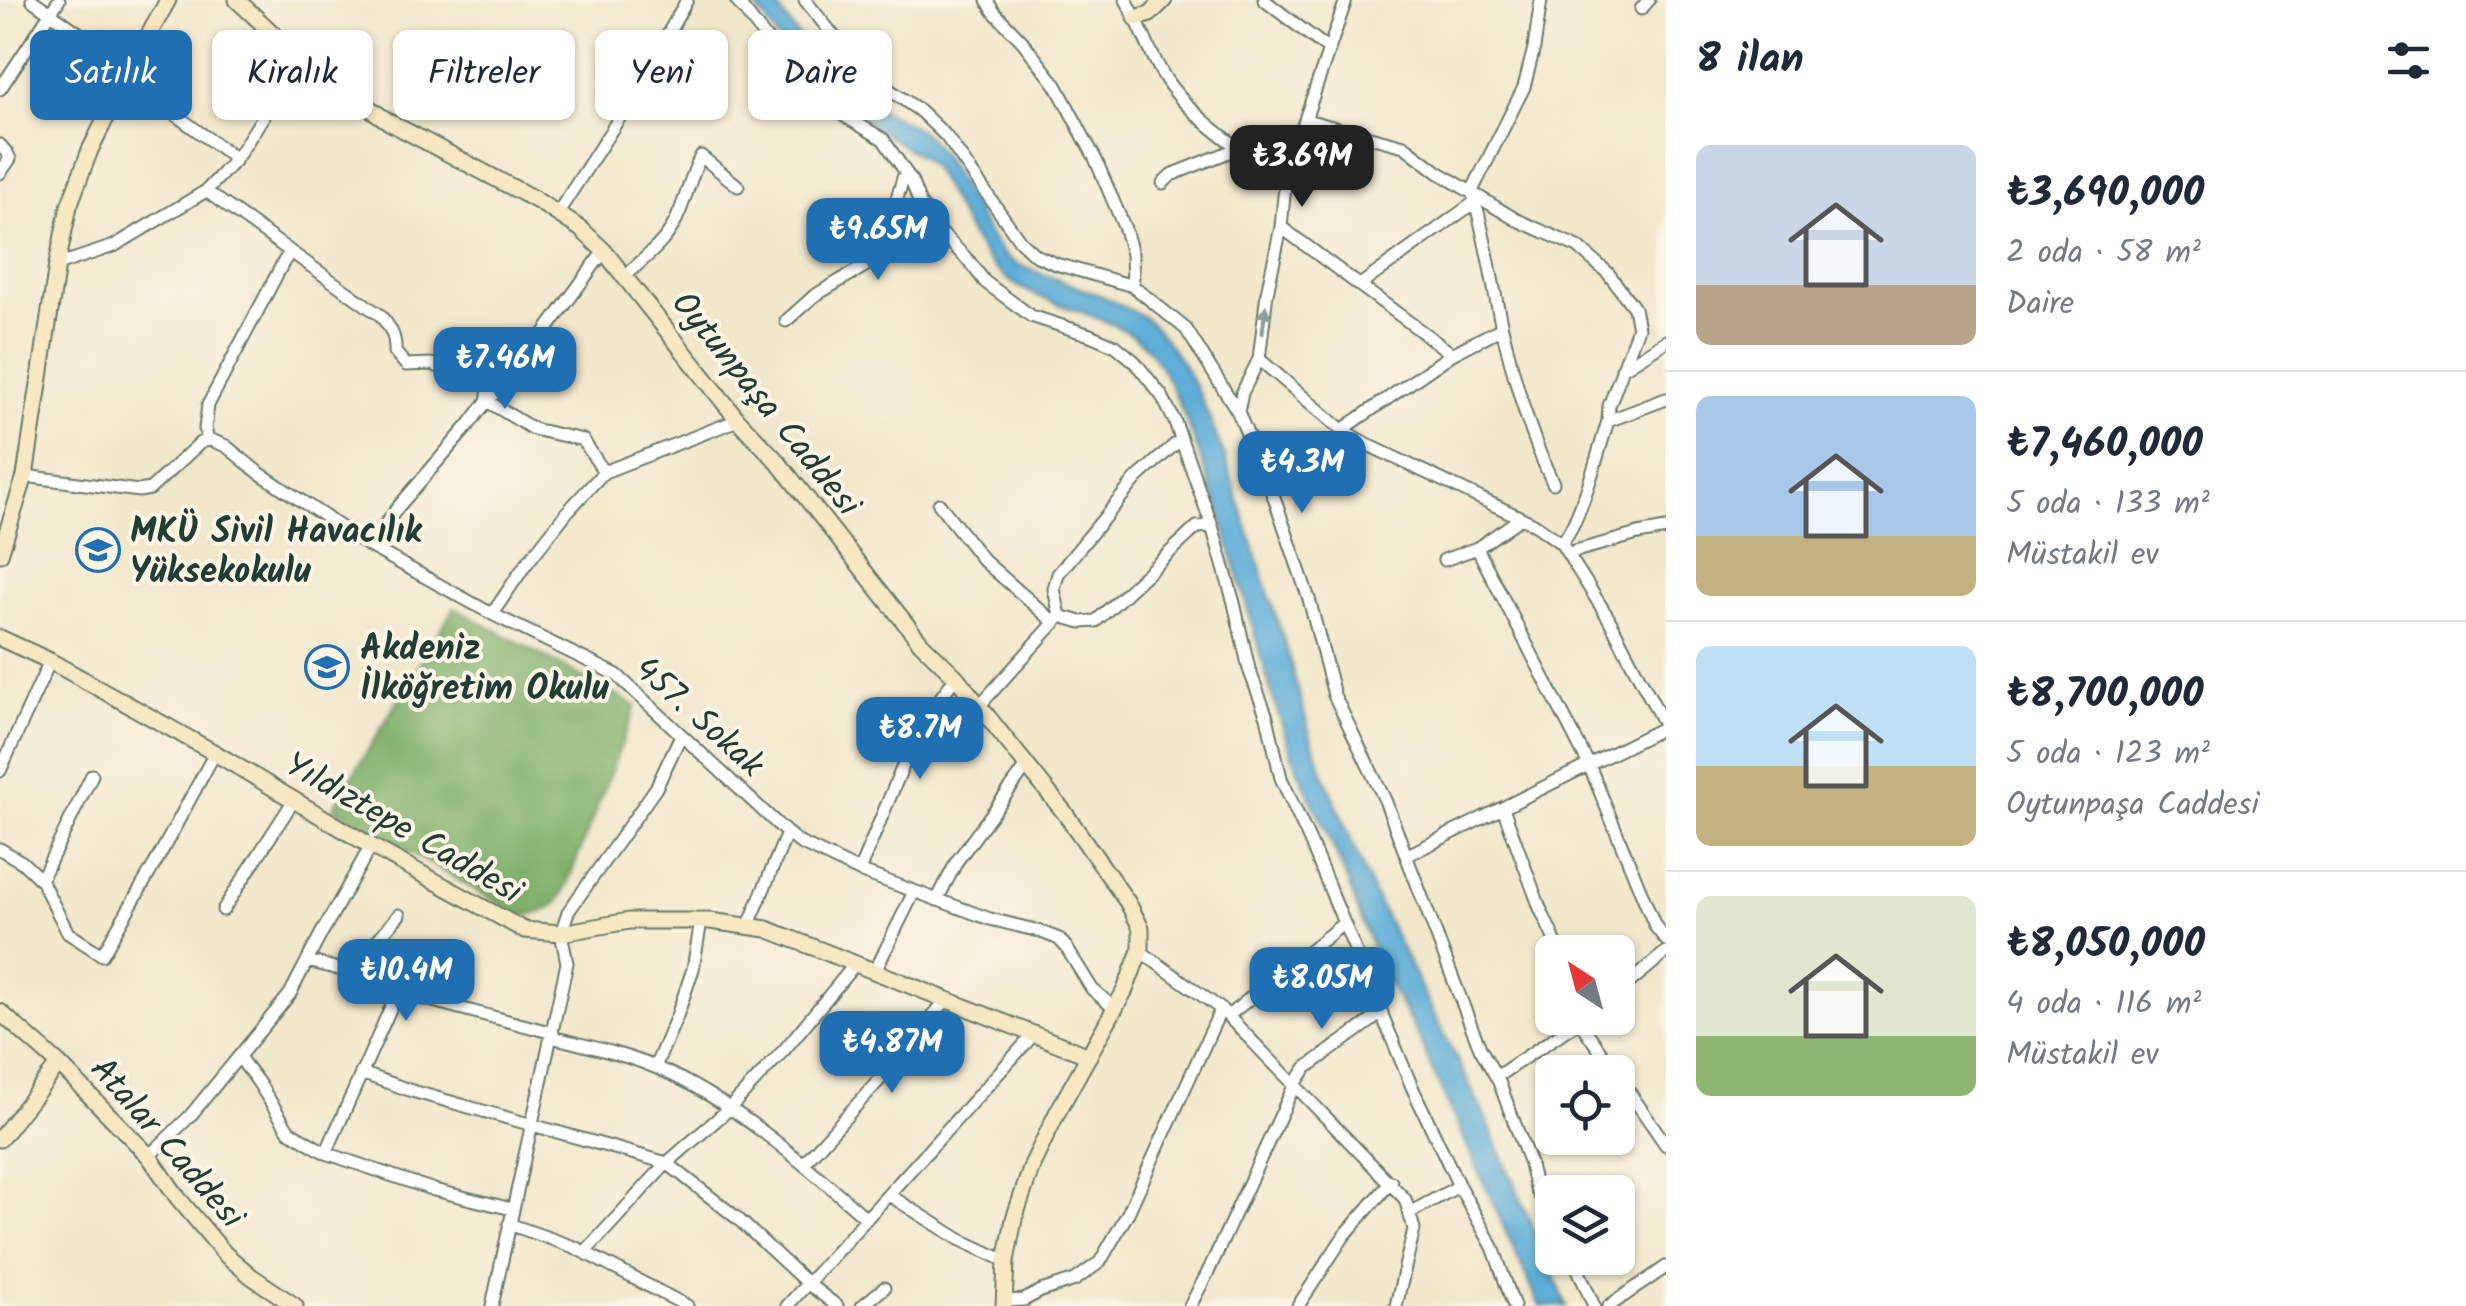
<!DOCTYPE html>
<html lang="tr">
<meta charset="utf-8">
<style>
:root{--surface:#fff;--page:#f6f6f7;--text:#1f2937;--muted:#747a83;--line:#e0e1e3;--accent:#1f6fb2}
body{margin:0;font-family:Kalam,sans-serif;background:var(--page);color:var(--text);height:100vh;display:flex;flex-direction:column;font-size:38px;white-space:nowrap}
*{box-sizing:border-box;margin:0}
p{font-size:32px;color:var(--muted)}
.icon{flex:none;width:55px;height:55px;fill:none;stroke:currentColor;stroke-width:2;stroke-linecap:round;stroke-linejoin:round}
.map{position:relative;flex:1;overflow:hidden}
.side{display:flex;flex-direction:column;background:var(--surface);width:800px}
.side>*{flex:none}
.guide{position:absolute;left:30px;top:30px;width:950px;height:90px;display:flex;gap:20px}
.needle{width:65px;rotate:324deg}
.fabs{position:absolute;left:1535px;top:935px;display:grid;gap:20px}
.fabs a{display:grid;place-items:center;width:100px;height:100px;border-radius:15px;background:var(--surface);box-shadow:0 2px 8px #0004;font-size:50px}
.price{position:absolute;translate:-50% -85px;padding:0 22px;border-radius:20px;background:var(--accent);color:#fff;font-size:32px;line-height:65px;filter:drop-shadow(0 2px 5px #0008)}
.price::after{content:'';position:absolute;left:50%;top:60px;width:30px;height:22px;margin-left:-15px;background:inherit;clip-path:polygon(0 0,100% 0,50% 100%)}
.price.current{background:#222;color:#fff}
ul{padding:0;list-style:none}
li{display:flex;align-items:center;gap:30px;height:250px;padding:0 30px}
li+li{border-top:2px solid var(--line)}
li span{display:grid;place-items:center;flex:none;width:280px;height:200px;border-radius:15px;color:#555}
li>.icon{margin-inline-start:auto}
span .icon{width:120px;height:120px;fill:#fffc;stroke-width:1}
li b{font-size:42px}
h2{display:flex;justify-content:space-between;align-items:center;height:120px;padding:0 30px;font-size:42px}
.chip{padding:0 35px;border-radius:15px;background:var(--surface);box-shadow:0 2px 8px #0004;font-size:35px;line-height:90px}
.chip.current{background:var(--accent);color:#fff}
main{display:flex;flex:1;min-height:0}
.map>svg:first-child{display:block}
</style>
<main>
<div class="map">
<svg width="1666" height="1306" viewBox="0 0 1666 1306">
<rect width="100%" height="100%" fill="#fcf5e5"/>
<filter id="ink" filterUnits="userSpaceOnUse"><feTurbulence type="fractalNoise" baseFrequency=".01" numOctaves="2"/><feDisplacementMap in="SourceGraphic" scale="20" xChannelSelector="R" yChannelSelector="G"/><feConvolveMatrix kernelMatrix="1 2 1 2 8 2 1 2 1" color-interpolation-filters="sRGB"/></filter>
<filter id="wash" filterUnits="userSpaceOnUse"><feTurbulence type="fractalNoise" baseFrequency=".0048" numOctaves="4" result="noise"/><feDisplacementMap in="SourceGraphic" scale="40" xChannelSelector="R" yChannelSelector="G"/><feGaussianBlur stdDeviation="2.25" result="paint"/><feColorMatrix in="noise" values="0 0 0 0 0 0 0 0 0 0 0 0 0 0 0 0 0 1.4 0 .05"/><feComposite in="paint" operator="in"/></filter>
<g filter="url(#wash)">
<rect width="100%" height="100%" fill="#f1e7cb"/>
<path fill="#7dae68" stroke="#4e764e" stroke-width="2.5" d="M454,608l182,98 -72,186c-11,19 -21,21 -43,24l-188,-108z"/>
<path fill="#5faed9" stroke="#3f7686" stroke-width="2.5" d="M752,0h20l43,59 20,21 30,22 44,22 18,12 19,24 46,80 14,17 15,9 83,31 38,19 14,12 26,35 18,33 24,59 64,199 23,84 14,39 46,111 113,226 83,192h-27l-110,-241c-12,-35 -28,-55 -44,-87 -21,-41 -32,-85 -51,-127 -13,-30 -28,-59 -40,-89 -38,-102 -58,-210 -97,-311 -12,-32 -28,-75 -50,-102 -27,-33 -98,-41 -135,-66 -40,-27 -56,-78 -82,-117l-9,-8 -106,-68 -18,-21z"/>
</g>
<g filter="url(#ink)">
<g fill="none" stroke-linecap="round" stroke-linejoin="round">
<g stroke="#687869" stroke-width="15">
<path id="street" d="M32,0l98,69
M736,0l75,96 72,43 28,41 9,24 20,28 29,29 16,21 46,34 59,19 26,11 18,15 28,35 13,26 37,104 22,77 15,66 18,48 14,61 31,68 100,241 47,99
M805,0l56,70 59,41 26,25 74,105 15,14 21,9 77,22 53,43 52,83 37,88 34,99 25,96 51,105 83,218 12,30 19,34 30,79 7,28 16,28
M987,0l7,12 28,29 34,44 39,73 30,71 7,25 1,32
M1126,0c16,27 25,59 43,84 24,33 80,76 117,91
M1264,0l64,49
M1541,0l-7,48 -10,39 -52,104c14,45 20,92 30,137 13,53 27,106 51,155
M1641,9l8,-9
M125,78l111,81
M0,89l59,-89
M1306,120l98,26 34,26 77,47 63,28 30,26 26,35 4,20 -29,78 -1,15c-9,28 -28,104 -47,122
M0,145l7,8 3,6 -10,14
M1163,183l8,-8 68,-27
M206,191l85,61 -7,9 -76,144 -3,24 3,10
M557,214l72,-111 58,-103
M1281,227l171,127
M291,252l89,63c10,12 16,21 15,37l11,13 25,-1 59,21 -3,16 46,28 50,11 21,32
M57,265l57,-19 92,-55 30,-32 64,-100
M625,276c17,-16 38,-31 49,-52 12,-22 15,-46 27,-68l37,30
M1360,285l115,-83
M786,321l28,-25 66,-39 23,-79 8,2
M1259,359l83,71 24,14 168,80 27,19 48,76 57,109
M1622,369l44,-28
M1238,412l4,-19 17,-34 8,-66 14,-66 5,-52 60,-175
M1608,421l58,-22
M1342,430l110,-76 50,-26
M25,476l114,15 11,-2 50,-46 8,-4 18,7 32,26 111,74 123,68 125,61 170,158 13,10 59,28 131,48 49,12 20,8 7,8 26,42 23,20
M939,504l44,56 72,63
M369,546l30,-40 69,-80 19,-25 27,-26 90,-124
M1477,548l112,217 66,161 11,14
M1568,553l70,-19 28,-5
M1444,560l33,-12 44,-30
M492,614l32,-47 43,-55 37,-40 134,-52
M1060,616l-6,-27 4,-15 79,-96 43,-38
M1060,616l21,6 15,-1 101,-94 15,-1
M979,706l78,-86
M0,771l50,-110
M1503,808l37,100 20,44
M0,849l22,13 19,18 27,53 34,22 55,-95 58,-107
M1408,855l257,-128
M859,871l54,-129 13,-25 30,-40
M41,880l51,-105
M937,900l20,-39 70,-95
M223,910l71,-110
M748,927l39,-94
M1140,951l81,58 184,190 9,30 -18,77
M308,961l42,11 49,-57
M875,971l39,-79
M1618,992l48,-40
M1228,1016l116,-93
M1579,1021l36,51
M552,1037c35,9 72,17 105,31 74,31 149,97 209,150
M239,1057l19,25 31,49 37,22 108,37 78,19
M655,1067l22,-51 16,-47 8,-48
M361,1073l51,18 255,72 70,55 70,65 30,23
M1618,1076l48,69
M1496,1077l88,-59
M326,1153l69,-155 19,-2 139,37
M149,1156l41,-40 100,-122 31,-60 50,-88
M804,1163l78,-86 64,-77
M889,1195l70,44 47,22
M1411,1212l48,-26 34,61 21,59
M509,1224l65,23 113,59
M585,1252l82,-89 62,-54 56,-60 71,-86
M1573,1258l21,48
M1004,1301l20,-1 17,-9 34,-11 25,-18 28,-49 93,-204
M492,1306l75,-343 -6,-30 7,-21 88,-124 25,-53
M787,1306l248,-273
M862,1306l22,-18
M1190,1306l18,-34 87,-188 11,-16 76,-55
M1298,1306l46,-70 47,-54
M1609,1306l57,-39"/>
</g>
<g stroke="#687869" stroke-width="19">
<path id="secondary" d="M237,0l63,59 89,63 147,78 45,29 23,22 134,169 39,41 144,182 35,34 108,135 64,91 13,25v20l-16,42 -68,123 -24,50 -19,56 -8,42 -2,45
M1136,18l14,-4 14,-14
M0,554l25,-78 32,-211 12,-59 21,-56 40,-81 38,-69
M0,638l50,23 165,92 156,93 153,84 37,3 68,-12h81l57,8 322,127
M0,1012l59,52 90,92 29,42 47,56 26,22 44,30
M0,1139l59,-75"/>
</g>
<use href="#street" stroke="#fff" stroke-width="11"/>
<use href="#secondary" stroke="#f7e8c3" stroke-width="15"/>
</g>
<defs><path id="oneway-solid" d="M-6-.8H1V-3.2L6.5 0L1 3.2V.8H-6Z" transform="scale(2.5)"/></defs>
<use fill="#8f9e9a" href="#oneway-solid" transform="translate(1264 320) rotate(-83)"/>
</g>
<defs>
<g id="school-ring" transform="scale(2.25)"><circle r="9.5" fill="#fcf5e5" stroke="#1f6fb2" stroke-width="1.5"/><path d="M0-5L7-2L0 1L-7-2ZM-4 1L0 2.5L4 1V4Q0 6-4 4Z" fill="#1f6fb2"/></g>
</defs>
<g fill-rule="evenodd">
<use href="#school-ring" x="98" y="550"/>
<use href="#school-ring" x="327" y="667"/>
</g>
<g text-anchor="middle" stroke-width="8" stroke-linejoin="round" paint-order="stroke">
<g font-size="35" fill="#1f3d34" stroke="#fcf5e5">
<text transform="translate(767 403) rotate(51)" y="12">Oytunpaşa Caddesi</text>
<text transform="translate(700 716) rotate(42)" y="12">457. Sokak</text>
<text transform="translate(404 827) rotate(30)" y="12">Yıldıztepe Caddesi</text>
<text transform="translate(168 1142) rotate(49)" y="12">Atalar Caddesi</text>
</g>
<g font-size="35" font-weight="bold" fill="#1f3d34" stroke="#fcf5e5" text-anchor="start">
<text x="130" y="542">MKÜ Sivil Havacılık<tspan x="130" dy="40">Yüksekokulu</tspan></text>
<text x="360" y="659">Akdeniz<tspan x="360" dy="40">İlköğretim Okulu</tspan></text>
</g>
</g>
</svg>
<div class="fabs">
<a><svg class="needle" viewBox="-14 -14 28 28"><path d="M0-13l5 13h-10z" fill="#e53935"/><path d="M0 13l5-13h-10z" fill="#747a83"/></svg></a>
<a><svg class="icon" aria-label="locate" viewBox="0 0 24 24"><circle cx="12" cy="12" r="6"/><path d="M12 2v4M12 18v4M2 12h4M18 12h4"/></svg></a>
<a><svg class="icon" aria-label="layers" viewBox="0 0 24 24"><path d="M12 4l9 5-9 5-9-5zM3 14l9 5 9-5"/></svg></a>
</div>
<b class="price current" style="left:1302px;top:210px">₺3.69M</b>
<b class="price" style="left:878px;top:283px">₺9.65M</b>
<b class="price" style="left:505px;top:412px">₺7.46M</b>
<b class="price" style="left:1302px;top:516px">₺4.3M</b>
<b class="price" style="left:920px;top:782px">₺8.7M</b>
<b class="price" style="left:406px;top:1024px">₺10.4M</b>
<b class="price" style="left:1322px;top:1032px">₺8.05M</b>
<b class="price" style="left:892px;top:1096px">₺4.87M</b>
<div class="guide">
<a class="chip current">Satılık</a>
<a class="chip">Kiralık</a>
<a class="chip">Filtreler</a>
<a class="chip">Yeni</a>
<a class="chip">Daire</a>
</div>
</div>
<section class="side">
<h2>8 ilan<svg class="icon" aria-label="filters" viewBox="0 0 24 24"><path d="M4 7h16M4 17h16"/><circle cx="9" cy="7" r="2"/><circle cx="15" cy="17" r="2"/></svg></h2>
<ul>
<li><span style="background:linear-gradient(#c9d6e8 70%,#b9a48a 0)"><svg class="icon" aria-label="home" viewBox="0 0 24 24"><path d="M3 11l9-7 9 7M6 9v11h12V9"/></svg></span><div><b>₺3,690,000</b><p>2 oda · 58 m²</p><p>Daire</p></div></li>
<li><span style="background:linear-gradient(#a9c7e8 70%,#c2b280 0)"><svg class="icon" aria-label="home" viewBox="0 0 24 24"><path d="M3 11l9-7 9 7M6 9v11h12V9"/></svg></span><div><b>₺7,460,000</b><p>5 oda · 133 m²</p><p>Müstakil ev</p></div></li>
<li><span style="background:linear-gradient(#bfe0f5 60%,#c2b280 0)"><svg class="icon" aria-label="home" viewBox="0 0 24 24"><path d="M3 11l9-7 9 7M6 9v11h12V9"/></svg></span><div><b>₺8,700,000</b><p>5 oda · 123 m²</p><p>Oytunpaşa Caddesi</p></div></li>
<li><span style="background:linear-gradient(#dfe7d0 70%,#8fb573 0)"><svg class="icon" aria-label="home" viewBox="0 0 24 24"><path d="M3 11l9-7 9 7M6 9v11h12V9"/></svg></span><div><b>₺8,050,000</b><p>4 oda · 116 m²</p><p>Müstakil ev</p></div></li>
</ul>
</section>
</main>
